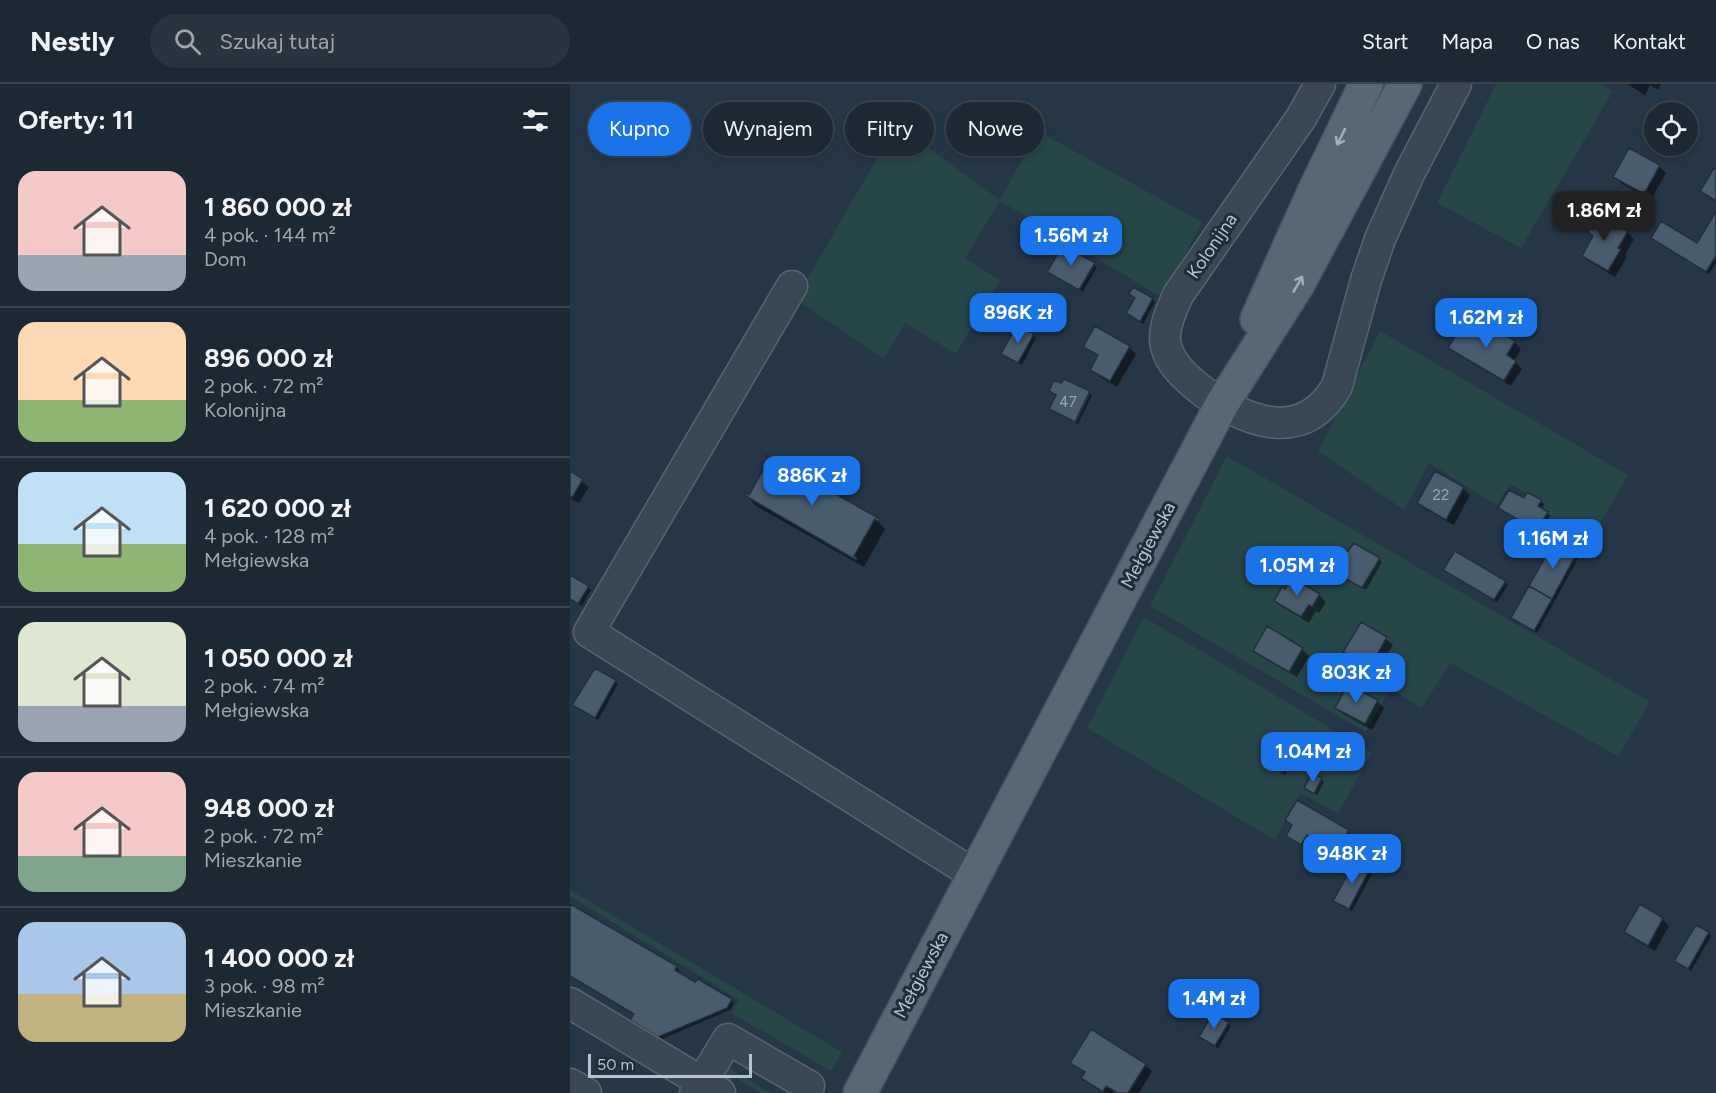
<!DOCTYPE html>
<html lang="pl">
<meta charset="utf-8">
<style>
:root{--surface:#1c2834;--page:#293440;--text:#f1f3f6;--muted:#a0a6ac;--line:#3a444f;--accent:#1a73e8}
body{margin:0;font-family:Figtree,sans-serif;background:var(--page);color:var(--text);height:100vh;display:flex;flex-direction:column;font-size:22px;white-space:nowrap}
*{box-sizing:border-box;margin:0}
p{font-size:20px;color:var(--muted)}
.icon{flex:none;width:33px;height:33px;fill:none;stroke:currentColor;stroke-width:2;stroke-linecap:round;stroke-linejoin:round}
.map{position:relative;flex:1;overflow:hidden}
.sheet{display:flex;flex-direction:column;background:var(--surface);width:570px}
.sheet>*{flex:none}
.top-card{position:absolute;left:18px;top:18px;width:570px;height:54px;display:flex;gap:12px}
.buttons{position:absolute;left:1074px;top:18px;display:grid;gap:12px}
.buttons a{display:grid;place-items:center;width:54px;height:54px;border-radius:50%;background:var(--surface);box-shadow:0 3px 9px #0003,0 0 0 2px var(--line);font-size:30px}
.scale{position:absolute;left:18px;bottom:15px;width:164px;box-sizing:border-box;padding-left:6px;border:3px solid #b7c2cf;border-top:0;font-size:16px;line-height:21px;white-space:nowrap;color:#b7c2cf;-webkit-text-stroke:4px #1e2d3b;paint-order:stroke}
.price{position:absolute;translate:-50% -51px;padding:0 14px;border-radius:12px;background:var(--accent);color:#fff;font-size:20px;line-height:39px;filter:drop-shadow(0 2px 3px #0008)}
.price::after{content:'';position:absolute;left:50%;top:36px;width:18px;height:14px;margin-left:-9px;background:inherit;clip-path:polygon(0 0,100% 0,50% 100%)}
.price.on{background:#222;color:#fff}
ul{padding:0;list-style:none}
li{display:flex;align-items:center;gap:18px;height:150px;padding:0 18px}
li+li{border-top:2px solid var(--line)}
li span{display:grid;place-items:center;flex:none;width:168px;height:120px;border-radius:18px;color:#555}
li>.icon{margin-inline-start:auto}
span .icon{width:72px;height:72px;fill:#fffc;stroke-width:1}
li b{font-size:26px}
h2{display:flex;justify-content:space-between;align-items:center;height:72px;padding:0 18px;font-size:26px}
.tag{padding:0 21px;border-radius:27px;background:var(--surface);box-shadow:0 3px 9px #0003,0 0 0 2px var(--line);font-size:21px;line-height:54px}
.tag.on{background:var(--accent);color:#fff}
header{display:flex;align-items:center;gap:36px;box-sizing:border-box;height:84px;padding:0 30px;background:var(--surface);border-bottom:2px solid var(--line)}
header strong{font-size:28px}
nav{display:flex;gap:33px;margin-inline-start:auto;font-size:21px}
.search{width:420px;height:54px;background:var(--page);display:flex;align-items:center;gap:15px;box-sizing:border-box;padding:0 21px;border-radius:33px;color:var(--muted);font-size:22px}
main{display:flex;flex:1;min-height:0}
.map>svg:first-child{display:block}
</style>
<header>
<strong>Nestly</strong>
<div class="search"><svg class="icon" aria-label="search" viewBox="0 0 24 24"><circle cx="10" cy="10" r="6"/><path d="M15 15l6 6"/></svg>Szukaj tutaj</div>
<nav><a>Start</a><a>Mapa</a><a>O nas</a><a>Kontakt</a></nav>
</header>
<main>
<section class="sheet">
<h2>Oferty: 11<svg class="icon" aria-label="filters" viewBox="0 0 24 24"><path d="M4 7h16M4 17h16"/><circle cx="9" cy="7" r="2"/><circle cx="15" cy="17" r="2"/></svg></h2>
<ul>
<li><span style="background:linear-gradient(#f6c9c9 70%,#9aa5b1 0)"><svg class="icon" aria-label="home" viewBox="0 0 24 24"><path d="M3 11l9-7 9 7M6 9v11h12V9"/></svg></span><div><b>1 860 000 zł</b><p>4 pok. · 144 m²</p><p>Dom</p></div></li>
<li><span style="background:linear-gradient(#ffd9b3 65%,#8fb573 0)"><svg class="icon" aria-label="home" viewBox="0 0 24 24"><path d="M3 11l9-7 9 7M6 9v11h12V9"/></svg></span><div><b>896 000 zł</b><p>2 pok. · 72 m²</p><p>Kolonijna</p></div></li>
<li><span style="background:linear-gradient(#bfe0f5 60%,#8fb573 0)"><svg class="icon" aria-label="home" viewBox="0 0 24 24"><path d="M3 11l9-7 9 7M6 9v11h12V9"/></svg></span><div><b>1 620 000 zł</b><p>4 pok. · 128 m²</p><p>Mełgiewska</p></div></li>
<li><span style="background:linear-gradient(#dfe7d0 70%,#9aa5b1 0)"><svg class="icon" aria-label="home" viewBox="0 0 24 24"><path d="M3 11l9-7 9 7M6 9v11h12V9"/></svg></span><div><b>1 050 000 zł</b><p>2 pok. · 74 m²</p><p>Mełgiewska</p></div></li>
<li><span style="background:linear-gradient(#f6c9c9 70%,#7fa58c 0)"><svg class="icon" aria-label="home" viewBox="0 0 24 24"><path d="M3 11l9-7 9 7M6 9v11h12V9"/></svg></span><div><b>948 000 zł</b><p>2 pok. · 72 m²</p><p>Mieszkanie</p></div></li>
<li><span style="background:linear-gradient(#a9c7e8 60%,#c2b280 0)"><svg class="icon" aria-label="home" viewBox="0 0 24 24"><path d="M3 11l9-7 9 7M6 9v11h12V9"/></svg></span><div><b>1 400 000 zł</b><p>3 pok. · 98 m²</p><p>Mieszkanie</p></div></li>
</ul>
</section>
<div class="map">
<svg width="1146" height="1009" viewBox="0 0 1146 1009">
<rect width="100%" height="100%" fill="#253646"/>
<path fill="#274647" d="M926,0h105l12,7 -92,157 -84,-45z
M326,41l104,75 38,-69 164,91 -39,76 -163,-97 -35,57 35,22 -44,74 -51,-31 -21,36 -88,-60z
M810,247l248,144 -51,88 -39,-23 12,-19 -11,-7 5,-10 -34,-20 -14,21 -67,-42 -25,47 -86,-59z
M657,372l423,246 -32,54 -168,-93 -28,45 -32,-19 -24,43 -216,-126z
M574,533l228,136 -34,60 -38,-20 -25,47 -188,-112z
M0,806l272,162 -11,19 -100,-58 8,-13 -169,-104z
M156,982l45,27h-10l-27,-16 -6,9 -5,-5 -3,-11z"/>
<path fill="#0007" d="M1057,0h34l-3,6 -8,-5 -5,10z
M1089,82l7,7 -15,27 -29,-16 -7,-7z
M1146,130v49l-7,11 -54,-34 42,5z
M1057,148l7,7 -9,16 2,2 -12,20 -25,-15 -6,-6z
M509,165l3,3 -3,4 18,11 -14,25 -31,-17 17,-25z
M582,215l3,3 -12,22 -12,-8z
M526,244l33,19 7,7 -19,33 -19,-11 -6,-7 7,-12 -14,-11z
M463,251l3,3 -14,27 -19,-11z
M902,254l42,4 7,7 -7,12 8,8 -11,17 -54,-32 -7,-7z
M520,310l2,1 -14,29 -2,-1z
M0,389l19,14 -10,16 -9,-5z
M865,389l28,15 7,7 -16,30 -29,-16 -7,-7z
M176,411l129,23 10,11 -21,38 -108,-61z
M954,416l17,1 3,3 -3,6 9,6 -9,16 -41,-24z
M1006,470l3,3 -42,76 -21,-12 -3,-3z
M809,475l3,3 -16,28 -28,-17z
M878,489l57,9 3,3 -11,17z
M0,492l21,14 -9,16 -12,-7z
M749,511l7,7 -7,11 -3,-2 -7,12 -26,-16 -7,-6z
M791,540l25,15 7,6 -16,28 -25,-14 -7,-7z
M732,565l7,7 -12,21 -35,-20 -7,-7z
M25,586l23,14 -20,36 -24,-15z
M807,617l7,7 -12,22 -29,-16 -6,-7z
M712,671l10,7 -7,13 -7,-5z
M751,695l3,3 -7,13 -8,-4z
M717,736l61,11 6,7 -11,19 -29,-17 -5,10 -21,-14 5,-9z
M786,778l17,10 -21,39 -17,-10z
M0,821l106,62 3,3 -1,3 53,27 3,3 -4,7 -68,29 -27,-16 -3,-3 3,-5 -65,-39z
M1092,835l7,7 -14,25 -23,-13 -6,-6z
M1138,849l3,3 -20,35 -15,-10z
M658,939l3,3 -13,22 -14,-9z
M502,978l73,3 7,6 -13,22h-22l-3,-2 -1,2h-10l-13,-9 -7,-6 2,-4z"/>
<path fill="#485c6d" stroke="#202f3d" stroke-width="1.5" d="M1059,64l31,17 -16,29 -31,-17z
M1144,84l2,1v32l-16,-10z
M1146,127v45l-10,16 -55,-34 10,-17 36,22z
M1028,130l30,17 -10,17 3,1 -13,22 -26,-15 11,-20 -5,-4z
M502,159l8,5 -3,5 18,10 -16,27 -32,-18 16,-27 6,3z
M563,203l20,11 -13,24 -14,-9 9,-15 -6,-4z
M911,236l34,21 -8,14 9,6 -12,20 -56,-33 11,-19 12,7z
M447,241l17,9 -16,29 -17,-9z
M525,242l35,20 -20,35 -20,-11 8,-15 -15,-8z
M494,295l26,12 -15,31 -26,-13 7,-14 -7,-4 5,-11 7,3z
M197,371l113,64 -2,3 -3,-3 -21,37 3,2 -1,2 -112,-65 1,-2 4,2 21,-37 -4,-2z
M0,387l13,8 -11,19 -2,-2z
M865,387l29,16 -18,33 -29,-17z
M939,406l15,8 3,-6 15,8 -4,6 10,6 -11,18 -39,-22z
M985,456l22,13 -25,46 -23,-13z
M784,459l26,15 -18,30 -26,-15 5,-8 -2,-5 4,-8 5,-1z
M885,467l51,30 -12,19 -51,-30z
M0,491l19,11 -11,18 -8,-5z
M722,493l28,17 -8,13 -3,-2 -8,12 -27,-16 8,-14 3,2z
M959,502l23,13 -18,32 -23,-13z
M791,538l26,15 -17,30 -27,-15z
M697,542l36,22 -14,24 -36,-21z
M25,584l21,12 -21,38 -23,-13z
M778,600l30,16 -13,24 -30,-16z
M711,669l9,5 -8,15 -9,-5z
M742,689l10,5 -8,16 -10,-6z
M727,716l52,30 -13,22 -29,-17 -6,10 -15,-9 6,-11 -7,-5z
M786,776l15,7 -22,42 -16,-8z
M0,820l107,62 -2,4 20,12 3,-3 34,20 -5,9 -69,29 -28,-17 4,-6 -64,-38z
M1070,820l23,14 -15,28 -24,-14z
M1126,841l13,7 -21,37 -14,-8z
M643,929l16,9 -14,24 -16,-9z
M521,945l55,35 -18,29h-10l-12,-7 -3,6 -22,-14 4,-6 -15,-9z"/>
<g fill="none" stroke-linecap="round" stroke-linejoin="round">
<g stroke="#586573" stroke-width="33">
<path id="minor" d="M750,0l-19,34 -123,177c-6,14 -13,28 -13,44 1,23 23,41 40,54 44,30 99,51 132,-7l29,-106 14,-41 29,-65 47,-90
M222,202l-203,346 386,243
M0,919l150,90
M0,1000l16,9
M125,1009l33,-54 81,47 -4,7"/>
</g>
<g stroke="#43515f" stroke-width="36">
<path id="major" d="M687,235l56,-125 53,-110
M290,1009l362,-689 76,-120 107,-200"/>
</g>
<use href="#minor" stroke="#3a4855" stroke-width="30"/>
<use href="#major" stroke="#586775" stroke-width="33"/>
</g>
<defs><path id="oneway-shaft" d="M-6 0H5M1.5-3L5.5 0L1.5 3" fill="none" stroke-width="1.6" stroke-linecap="round" stroke-linejoin="round" transform="scale(1.5)"/></defs>
<g stroke="#a4b0bd">
<use href="#oneway-shaft" transform="translate(771 53) rotate(116)"/>
<use href="#oneway-shaft" transform="translate(728 200) rotate(-60)"/>
</g>
<g text-anchor="middle" stroke-width="6" stroke-linejoin="round" paint-order="stroke">
<g font-size="15" fill="#9ba8b6">
<text x="498" y="323">47</text>
<text x="871" y="416">22</text>
</g>
<g font-size="18" fill="#b7c2cf" stroke="#1e2d3b">
<text transform="translate(642 162) rotate(-56)" y="6">Kolonijna</text>
<text transform="translate(578 461) rotate(-62)" y="6">Mełgiewska</text>
<text transform="translate(351 891) rotate(-62)" y="6">Mełgiewska</text>
</g>
</g>
</svg>
<div class="buttons">
<a><svg class="icon" aria-label="locate" viewBox="0 0 24 24"><circle cx="12" cy="12" r="6"/><path d="M12 2v4M12 18v4M2 12h4M18 12h4"/></svg></a>
</div>
<div class="scale">50 m</div>
<b class="price on" style="left:1034px;top:158px">1.86M zł</b>
<b class="price" style="left:501px;top:183px">1.56M zł</b>
<b class="price" style="left:448px;top:260px">896K zł</b>
<b class="price" style="left:916px;top:265px">1.62M zł</b>
<b class="price" style="left:242px;top:423px">886K zł</b>
<b class="price" style="left:983px;top:486px">1.16M zł</b>
<b class="price" style="left:727px;top:513px">1.05M zł</b>
<b class="price" style="left:786px;top:620px">803K zł</b>
<b class="price" style="left:743px;top:699px">1.04M zł</b>
<b class="price" style="left:782px;top:801px">948K zł</b>
<b class="price" style="left:644px;top:946px">1.4M zł</b>
<div class="top-card">
<a class="tag on">Kupno</a>
<a class="tag">Wynajem</a>
<a class="tag">Filtry</a>
<a class="tag">Nowe</a>
</div>
</div>
</main>
